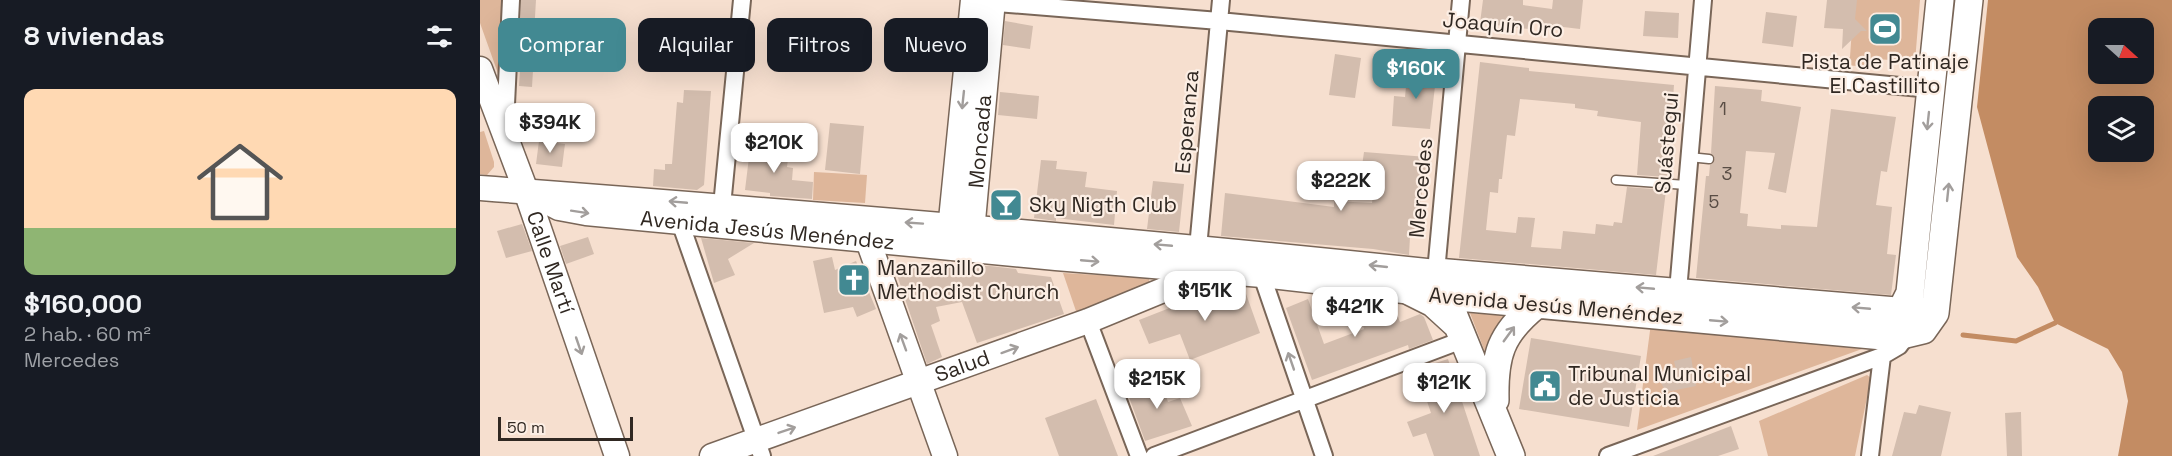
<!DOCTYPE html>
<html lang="es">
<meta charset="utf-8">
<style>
:root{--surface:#171b24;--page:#242831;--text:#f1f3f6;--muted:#9ea1a6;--accent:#428992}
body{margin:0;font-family:"Space Grotesk",sans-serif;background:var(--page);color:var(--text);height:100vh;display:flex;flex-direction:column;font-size:22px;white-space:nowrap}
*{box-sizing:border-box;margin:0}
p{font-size:20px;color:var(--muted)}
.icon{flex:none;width:33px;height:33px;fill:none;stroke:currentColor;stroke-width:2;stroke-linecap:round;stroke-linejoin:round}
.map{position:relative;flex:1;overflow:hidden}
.side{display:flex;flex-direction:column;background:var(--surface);width:480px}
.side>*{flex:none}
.top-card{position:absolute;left:18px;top:18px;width:570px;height:54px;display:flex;gap:12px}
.needle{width:39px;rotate:111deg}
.controls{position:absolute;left:1608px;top:18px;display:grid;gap:12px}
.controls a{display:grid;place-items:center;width:66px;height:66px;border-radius:12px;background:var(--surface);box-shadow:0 6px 24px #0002;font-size:30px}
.scale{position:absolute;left:18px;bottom:15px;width:135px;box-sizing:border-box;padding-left:6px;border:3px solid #302822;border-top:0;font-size:16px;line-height:21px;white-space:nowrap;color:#302822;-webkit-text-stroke:4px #fceee4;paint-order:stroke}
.price{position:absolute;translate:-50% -51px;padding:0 14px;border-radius:12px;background:#fff;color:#222;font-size:20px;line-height:39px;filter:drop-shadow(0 2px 3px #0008)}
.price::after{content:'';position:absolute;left:50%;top:36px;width:18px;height:14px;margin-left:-9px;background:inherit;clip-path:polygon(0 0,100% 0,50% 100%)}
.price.selected{background:var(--accent);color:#fff}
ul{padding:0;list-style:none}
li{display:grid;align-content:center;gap:12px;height:318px;padding:0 24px}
li span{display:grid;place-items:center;height:186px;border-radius:12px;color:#555}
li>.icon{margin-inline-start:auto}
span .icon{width:108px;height:108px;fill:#fffc;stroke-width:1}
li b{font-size:26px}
h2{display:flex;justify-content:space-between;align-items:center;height:72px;padding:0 24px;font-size:26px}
.pill{padding:0 21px;border-radius:12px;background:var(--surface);box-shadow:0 6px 24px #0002;font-size:21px;line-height:54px}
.pill.selected{background:var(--accent);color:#fff}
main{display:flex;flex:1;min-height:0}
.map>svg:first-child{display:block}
</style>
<main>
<section class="side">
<h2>8 viviendas<svg class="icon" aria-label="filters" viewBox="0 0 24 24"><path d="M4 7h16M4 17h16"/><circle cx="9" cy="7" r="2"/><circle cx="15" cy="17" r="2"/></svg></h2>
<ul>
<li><span style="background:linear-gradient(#ffd9b3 75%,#8fb573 0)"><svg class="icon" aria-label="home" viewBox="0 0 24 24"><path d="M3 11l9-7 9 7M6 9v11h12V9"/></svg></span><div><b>$160,000</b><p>2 hab. · 60 m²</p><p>Mercedes</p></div></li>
</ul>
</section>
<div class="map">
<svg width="1692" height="456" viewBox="0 0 1692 456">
<rect width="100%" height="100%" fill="#f6dfcf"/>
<path fill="#deb69a" d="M0,0h22l-2,79 -20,-56z
M1374,0h66l-5,62 -38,-3 -1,8 -36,-2v-8h10z
M4,131l10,31v5l-7,8 -7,-1v-42z
M334,172l53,3 -2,28 -52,-3z
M583,273l86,5 1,9 -73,27z
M990,313l43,3 -16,17 -12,19z
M1171,323l211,26 -225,81z
M1387,375l4,3 -16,78h-87l-9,-35z"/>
<path fill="#c38c63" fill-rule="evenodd" d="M1508,0h184v456h-54l10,-55 -6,-29 -14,-23 -53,-26 -17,-36 -21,-30 -40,-150zM1618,28h46v46h-46zM1618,106h46v46h-46z"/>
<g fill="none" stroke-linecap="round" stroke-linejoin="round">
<path stroke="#c38c63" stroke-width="5" d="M1483,335l53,6 39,-18"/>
</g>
<path fill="#d3bdae" d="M41,0h15l-2,33 -14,-1z
M1003,0h40v5l29,4 1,-9h30l-3,29 -50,-6 -1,6 -49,-6z
M1347,0h30l-2,19 12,12h-6l-19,18 1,-20 -19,-1z
M1165,11l34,2 -1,25 -35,-2z
M1286,12l31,4 -4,31 -31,-4z
M525,21l28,5 -3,23 -27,-4z
M42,37l13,1 -3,49 -13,-1z
M855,54l26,4 -6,40 -26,-3z
M1000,62l49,6v3l145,14 -7,92 -30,-2 4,-53 -44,-6 1,-5 -23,-3v-4l-55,-5 -5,37 -8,-1 -5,44h-3l-1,14 -8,-1 -4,38 30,3 2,-16 17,1 -4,29 30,2 2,-18 32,3 1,-10 17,2 1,-4 8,1 5,-36 39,3 -10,85 -197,-17z
M928,67l29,2 -7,60 -38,-3 2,-30 11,1z
M1235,86l47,4 -1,11 40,6 -15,86 -18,-4 7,-36 -29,-2 -6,62 8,1 -1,12 34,3v-4l36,2 14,-118 65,8 -9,55 -6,-1 -5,34 16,2 -5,47 9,1 -5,40 -195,-17 10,-102h3l1,-11 5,-6 -4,-6z
M204,90l27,1 -7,94 -7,5 -44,-4 1,-17 11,1v-6h7l5,-62 6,1z
M520,92l39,4 -2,23 -39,-4z
M37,104l20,1 -2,26 -17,-1z
M350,123l34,3 -4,48 -35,-4z
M59,141l26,3 -3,23 -26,-3z
M271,141l21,2 -1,7 18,2 -2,15 6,1 -1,12 21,2 -1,17 -42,-3v-3l-25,-3z
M884,152l63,5 -7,49h4l-3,32 -11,-1 -1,18 -36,-6 -152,-13 4,-43 109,14v-6l38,2 3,-28 -14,-2z
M561,160l16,1 -1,8 31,3 -2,15 32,4 -3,34 -58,-7v3l-22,-3z
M673,181l31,3 -5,48 -32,-3z
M42,224l10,27 -26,7 -9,-27z
M108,237l6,17 -28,10 -6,-18z
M221,238l53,5 -26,16 7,16 -21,8z
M352,257l3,13 21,-9 20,48 -19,8 -4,-10 -29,6 -11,-52z
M441,265l69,1 26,3 2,4 33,4 13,37 -87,29 -15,-41 -26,5 4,14 -9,4 11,32 -15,7 -30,-89z
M743,287l22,4 15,42 -70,27 -10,-26 -31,10 -10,-24z
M828,299l16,45 40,-15 -6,-23 37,3 5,13 20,-8 4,3 9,23 -24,9 -1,-4 -96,35 -26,-72z
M1051,338l110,18 -12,71 -110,-18z
M1211,357l5,29 -30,6 -6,-11 16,-11 -2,-9z
M968,359l32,97h-46l-8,-23 -13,4 -6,-15 24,-9 -15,-44z
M679,376l9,26 12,-4 12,28 -47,15 -19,-52z
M616,399l22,57h-59l-14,-38z
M1439,405l32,7 -10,44h-49l12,-44 12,2z
M1541,412l1,44h-15l-2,-43z
M1251,426l8,23 -21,7h-65z"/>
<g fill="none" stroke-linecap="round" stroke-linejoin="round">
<g stroke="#796658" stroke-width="11">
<path id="lane" d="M1209,157l20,2
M1136,180l70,5"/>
</g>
<g stroke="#796658" stroke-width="20">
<path id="street" d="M504,2l235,19 712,68
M25,125l6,-125
M242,206l20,-206
M200,222l82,234
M718,248l23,-248
M779,267l65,189
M956,272l25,-272
M1198,291l25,-291
M608,321l51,135
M674,456l311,-117
M1128,456l274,-100 17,-10 8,-11
M1390,456l12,-100"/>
</g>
<g stroke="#796658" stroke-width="27">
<g id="secondary">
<path id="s1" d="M0,69l46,122 91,265"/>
<path d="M0,188c319,24 638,50 956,84"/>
<path id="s2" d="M54,195l25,13 27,5 470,45 206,17 168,19"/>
<path d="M382,224l83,232"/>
<path d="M469,240l24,-240"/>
<path id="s3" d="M491,243l22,-243"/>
<path id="s4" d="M232,456l376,-135 119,-49"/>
</g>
</g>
<g stroke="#796658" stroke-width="30">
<path id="primary" d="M931,292l22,11 23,21
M967,296l447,41 29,-7 12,-17 34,-313
M1428,312l32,-312
M1015,400c-1,-44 5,-66 41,-95
M1031,456l-75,-184 460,39 6,-2 7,-14"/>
</g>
<use href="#lane" stroke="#fff" stroke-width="8"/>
<use href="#street" stroke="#fff" stroke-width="16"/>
<use href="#secondary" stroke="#fff" stroke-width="24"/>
<use href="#primary" stroke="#fff" stroke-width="27"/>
</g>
<defs><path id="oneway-shaft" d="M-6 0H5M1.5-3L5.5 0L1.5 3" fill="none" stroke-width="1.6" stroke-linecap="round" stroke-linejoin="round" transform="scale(1.5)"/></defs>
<g stroke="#a29e9c">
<use href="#oneway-shaft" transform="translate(483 100) rotate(96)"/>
<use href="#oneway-shaft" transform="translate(1448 121) rotate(96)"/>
<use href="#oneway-shaft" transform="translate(1468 192) rotate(-84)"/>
<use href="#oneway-shaft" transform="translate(198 202) rotate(-175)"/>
<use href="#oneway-shaft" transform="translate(100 212) rotate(9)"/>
<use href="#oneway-shaft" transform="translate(434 223) rotate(-176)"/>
<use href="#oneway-shaft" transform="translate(683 245) rotate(-175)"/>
<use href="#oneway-shaft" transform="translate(610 261) rotate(5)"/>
<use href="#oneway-shaft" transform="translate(898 266) rotate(-174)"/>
<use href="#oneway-shaft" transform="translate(1165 288) rotate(-175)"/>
<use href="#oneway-shaft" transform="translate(1381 308) rotate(-175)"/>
<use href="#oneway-shaft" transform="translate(1239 321) rotate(5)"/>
<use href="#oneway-shaft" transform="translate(1029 334) rotate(-54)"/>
<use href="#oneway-shaft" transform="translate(423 342) rotate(-110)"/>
<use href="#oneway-shaft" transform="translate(99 346) rotate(71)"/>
<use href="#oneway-shaft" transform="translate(530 350) rotate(-20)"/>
<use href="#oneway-shaft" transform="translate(811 361) rotate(-109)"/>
<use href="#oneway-shaft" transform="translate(307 430) rotate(-19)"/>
</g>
<defs>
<g id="stadium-square" transform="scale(1.725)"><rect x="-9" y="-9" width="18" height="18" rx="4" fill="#428992" stroke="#fceee4"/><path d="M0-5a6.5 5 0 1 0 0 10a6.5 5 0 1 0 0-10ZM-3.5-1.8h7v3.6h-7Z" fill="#fff"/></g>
<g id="bar-square" transform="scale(1.725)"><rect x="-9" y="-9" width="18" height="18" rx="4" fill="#428992" stroke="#fceee4"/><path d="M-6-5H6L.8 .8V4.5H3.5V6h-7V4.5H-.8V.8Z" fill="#fff"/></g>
<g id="church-square" transform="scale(1.725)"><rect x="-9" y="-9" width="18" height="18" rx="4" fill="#428992" stroke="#fceee4"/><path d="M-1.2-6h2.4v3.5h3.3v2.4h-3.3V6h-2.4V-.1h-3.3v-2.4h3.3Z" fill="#fff"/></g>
<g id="civic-square" transform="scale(1.725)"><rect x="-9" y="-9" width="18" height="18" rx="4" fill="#428992" stroke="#fceee4"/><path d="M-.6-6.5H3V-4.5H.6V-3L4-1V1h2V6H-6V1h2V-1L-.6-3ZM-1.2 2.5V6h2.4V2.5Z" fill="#fff"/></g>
</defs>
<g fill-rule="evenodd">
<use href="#stadium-square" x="1405" y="29"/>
<use href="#bar-square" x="526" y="205"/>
<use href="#church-square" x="374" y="280"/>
<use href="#civic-square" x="1065" y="386"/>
</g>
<g text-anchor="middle" stroke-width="4.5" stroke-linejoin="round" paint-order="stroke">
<g font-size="18" fill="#594d45">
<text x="1243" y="115">1</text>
<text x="1247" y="180">3</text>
<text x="1234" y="208">5</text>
</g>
<g font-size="21" fill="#302822" stroke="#fceee4">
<text transform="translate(1023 25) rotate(5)" y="7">Joaquín Oro</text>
<text transform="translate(707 122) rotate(-85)" y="7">Esperanza</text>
<text dy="7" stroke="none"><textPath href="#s3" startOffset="102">Moncada</textPath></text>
<text transform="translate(1187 143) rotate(-85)" y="7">Suástegui</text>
<text transform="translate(941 188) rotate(-85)" y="7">Mercedes</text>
<text dy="7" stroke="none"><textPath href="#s2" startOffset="238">Avenida Jesús Menéndez</textPath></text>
<text dy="7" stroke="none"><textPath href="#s1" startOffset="206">Calle Martí</textPath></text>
<text transform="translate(1076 306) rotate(5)" y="7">Avenida Jesús Menéndez</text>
<text dy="7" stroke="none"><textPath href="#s4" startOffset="266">Salud</textPath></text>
</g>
<g font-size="21" fill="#302822" stroke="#fceee4" text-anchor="start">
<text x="1405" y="69" text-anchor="middle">Pista de Patinaje<tspan x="1405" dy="24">El Castillito</tspan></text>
<text x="549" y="212">Sky Nigth Club</text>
<text x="397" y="275">Manzanillo<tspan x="397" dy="24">Methodist Church</tspan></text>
<text x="1088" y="381">Tribunal Municipal<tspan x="1088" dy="24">de Justicia</tspan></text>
</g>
</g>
</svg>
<div class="controls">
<a><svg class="needle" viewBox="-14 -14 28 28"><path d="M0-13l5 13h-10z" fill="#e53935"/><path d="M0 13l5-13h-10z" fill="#9ea1a6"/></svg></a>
<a><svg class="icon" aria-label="layers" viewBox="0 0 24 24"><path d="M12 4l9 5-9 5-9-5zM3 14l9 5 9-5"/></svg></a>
</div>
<div class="scale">50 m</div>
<b class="price selected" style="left:936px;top:100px">$160K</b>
<b class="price" style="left:70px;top:154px">$394K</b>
<b class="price" style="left:294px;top:174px">$210K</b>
<b class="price" style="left:861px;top:212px">$222K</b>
<b class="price" style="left:725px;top:322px">$151K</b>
<b class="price" style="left:875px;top:338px">$421K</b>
<b class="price" style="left:677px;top:410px">$215K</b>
<b class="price" style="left:964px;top:414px">$121K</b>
<div class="top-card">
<a class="pill selected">Comprar</a>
<a class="pill">Alquilar</a>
<a class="pill">Filtros</a>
<a class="pill">Nuevo</a>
</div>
</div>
</main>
